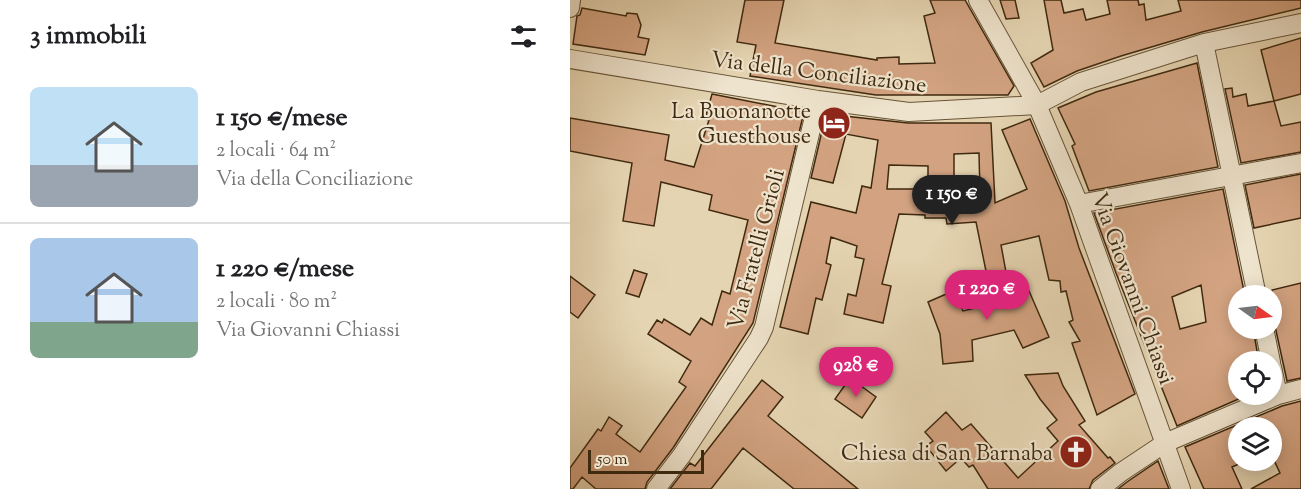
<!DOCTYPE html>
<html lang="it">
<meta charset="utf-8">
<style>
:root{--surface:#fff;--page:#f6f6f6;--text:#202124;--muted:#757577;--line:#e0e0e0;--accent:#db2777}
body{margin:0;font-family:"Sorts Mill Goudy",serif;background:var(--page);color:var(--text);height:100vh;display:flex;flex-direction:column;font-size:22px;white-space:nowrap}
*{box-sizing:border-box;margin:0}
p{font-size:20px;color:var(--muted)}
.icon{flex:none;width:33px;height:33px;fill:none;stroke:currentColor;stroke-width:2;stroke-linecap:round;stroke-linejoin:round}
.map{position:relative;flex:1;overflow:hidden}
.details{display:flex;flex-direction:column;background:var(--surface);width:570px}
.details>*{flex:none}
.needle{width:39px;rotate:104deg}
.controls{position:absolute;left:658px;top:285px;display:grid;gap:12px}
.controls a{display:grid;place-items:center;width:54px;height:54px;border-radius:50%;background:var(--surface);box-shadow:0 3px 15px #0003;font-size:30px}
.scale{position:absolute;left:18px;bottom:15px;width:116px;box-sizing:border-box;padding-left:6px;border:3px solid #3f290f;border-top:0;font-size:16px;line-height:21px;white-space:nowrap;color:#3f290f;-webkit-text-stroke:4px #eee3cc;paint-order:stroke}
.price{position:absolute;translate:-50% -51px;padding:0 14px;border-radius:21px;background:var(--accent);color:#fff;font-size:20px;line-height:39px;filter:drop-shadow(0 2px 3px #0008)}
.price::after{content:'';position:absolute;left:50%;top:36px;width:18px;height:14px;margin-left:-9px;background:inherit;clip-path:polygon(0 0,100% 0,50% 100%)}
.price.active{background:#222;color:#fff}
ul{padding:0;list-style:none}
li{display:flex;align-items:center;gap:18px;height:150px;padding:0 30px}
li+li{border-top:2px solid var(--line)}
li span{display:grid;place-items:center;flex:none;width:168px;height:120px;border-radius:9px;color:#555}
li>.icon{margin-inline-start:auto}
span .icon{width:72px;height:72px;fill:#fffc;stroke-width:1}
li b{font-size:26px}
h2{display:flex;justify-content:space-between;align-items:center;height:72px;padding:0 30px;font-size:26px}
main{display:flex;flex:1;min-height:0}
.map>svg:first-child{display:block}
</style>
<main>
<section class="details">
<h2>3 immobili<svg class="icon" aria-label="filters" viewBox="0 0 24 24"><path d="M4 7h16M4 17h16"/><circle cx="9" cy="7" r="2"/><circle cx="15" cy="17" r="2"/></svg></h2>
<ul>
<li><span style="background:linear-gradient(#bfe0f5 65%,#9aa5b1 0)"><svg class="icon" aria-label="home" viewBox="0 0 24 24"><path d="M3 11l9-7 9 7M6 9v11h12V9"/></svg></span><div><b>1 150 €/mese</b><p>2 locali · 64 m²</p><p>Via della Conciliazione</p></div></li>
<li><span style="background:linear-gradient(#a9c7e8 70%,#7fa58c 0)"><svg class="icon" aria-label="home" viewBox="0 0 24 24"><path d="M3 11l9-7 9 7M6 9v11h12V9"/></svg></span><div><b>1 220 €/mese</b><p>2 locali · 80 m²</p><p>Via Giovanni Chiassi</p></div></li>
</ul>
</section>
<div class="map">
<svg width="731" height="489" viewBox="0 0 731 489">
<rect width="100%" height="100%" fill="#e5d4b1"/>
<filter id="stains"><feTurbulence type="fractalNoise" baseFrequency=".00333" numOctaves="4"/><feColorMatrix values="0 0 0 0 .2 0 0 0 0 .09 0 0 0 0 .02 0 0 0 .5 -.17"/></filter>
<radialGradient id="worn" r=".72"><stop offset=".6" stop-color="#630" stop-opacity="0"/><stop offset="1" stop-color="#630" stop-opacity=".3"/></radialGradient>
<path fill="#d3a381" stroke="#3f290f" stroke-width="1.5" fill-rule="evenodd" d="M175,0h39l-9,43 102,17v-2l22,-1v7l36,-1 -11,-47 11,-3 -5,-13h35l49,86 -6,9h-132l-126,-19 6,-31 -19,-3z
M430,0h15l4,18 -13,1z
M474,0h17l3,13 19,-4 3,11 24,-6 -3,-14h31l1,5 5,-1 2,16 35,-9 -3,-11h123v8l-99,24 -81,24 -44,15 -33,16 -13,-24 22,-13z
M12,8l44,8 1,-3 10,1 4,11 -3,12 11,2 -4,16 -72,-11 4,-28 3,-1z
M731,38v56l-27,7 -13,-51z
M627,63l21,104 -129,24 -17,-45 3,-2 -17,-36 38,-16z
M662,88l1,9 13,-3 2,12 26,-5 7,25 20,-4v30l-60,11 -16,-74z
M142,94l92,18 -51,211 -80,125 -26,34 -2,7h-49l-14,-12 -9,12h-3v-21l28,-39 3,2 8,-14 13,9 -6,8 24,18 46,-65 -7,-5 12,-21 -43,-27 9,-14 5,3 2,-4 26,16 11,-17 11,7 10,-34 8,3 18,-74 -39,-10 3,-15 -51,-13 -7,44 -31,-5 9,-58 -62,-12v-33l99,17 -4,25 29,7 15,-47 -4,-1z
M256,114l82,9h83l4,80 32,-14 -25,-59 28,-11 35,82 14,47 56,146 -38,21 -25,-72 8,-2 -11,-19 4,-2 -7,-29 -5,1 -1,-11 -11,-1 -10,-44 -38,9 5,27 -19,4 -11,-54 -29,2 -1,-6h-21v-3l-26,-1 -17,70 9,2 -8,37 -39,-9 4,-20 8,2 8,-37 -9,-2 2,-11 -26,-9 -5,26 5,2 -9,35 -6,-2 -8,36 -28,-7 31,-125 45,11 6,-27 9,2 7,-48 -32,-6 -13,49 -22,-5zM409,153l1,41 -26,3v-43zM319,165l39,1v23h-41z
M731,174v44l-47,10 -9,-43z
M653,189l22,107h-6v32h14l6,34h-20v32h11l-73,32 -61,-153 -22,-60zM631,285l5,37 -26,7 -8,-32z
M64,270l13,4 -8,23 -13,-4z
M0,276l25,19 -17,23 -8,-6z
M453,277l26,60 -26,11 -9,-18 -42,10 1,21 -30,3 -3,-30 -12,-32 25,-11 10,20 41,-10 -1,-22z
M731,283v95l-14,3 -12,-55 -3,-6v-30z
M488,373l5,13 22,35 -6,4 29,33 2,-1 5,6 -22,17 -4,9h-101l-15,-24 -4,2 -8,-9 -15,13 -20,-25 7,-5 -8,-9 21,-20 16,18 9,-6 47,54 40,-37 -11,-13 10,-8 -17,-21 -15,-24z
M280,378l26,19 -14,21 -27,-19z
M192,380l21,17 -15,19 90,73h-64l-51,-41 -32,41h-41l20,-26 5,3z
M731,401v88h-50l29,-16 -8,-17v-28h-33v36l-7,3 10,22h-38l-19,-42 97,-41z
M588,461l11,28h-51l9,-7z"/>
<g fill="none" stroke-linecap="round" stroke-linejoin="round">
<g stroke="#685438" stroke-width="20">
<path id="street" d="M408,0l59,105 42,99 102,285
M0,8l1,-8
M634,43l53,253
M0,59l248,41 91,12 128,-7 44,-23 123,-39 97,-20
M509,204l222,-41
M694,328l7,34
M702,367l6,28
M86,489l26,-34 77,-117 5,-11 54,-227
M530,489l20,-16 45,-30 113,-48 23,-6"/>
</g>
<use href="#street" stroke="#eee3cc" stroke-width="18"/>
</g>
<defs>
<g id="hotel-disc" transform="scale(1.725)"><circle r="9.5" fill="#8f2418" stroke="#eee3cc"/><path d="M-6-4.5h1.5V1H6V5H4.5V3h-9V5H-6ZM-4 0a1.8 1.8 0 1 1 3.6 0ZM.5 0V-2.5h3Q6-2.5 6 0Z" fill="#fff"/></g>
<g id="church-disc" transform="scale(1.725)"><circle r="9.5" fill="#8f2418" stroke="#eee3cc"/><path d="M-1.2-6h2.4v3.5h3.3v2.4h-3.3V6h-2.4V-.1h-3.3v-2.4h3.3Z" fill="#fff"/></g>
</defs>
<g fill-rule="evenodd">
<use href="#hotel-disc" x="264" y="123"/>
<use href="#church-disc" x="506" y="452"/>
</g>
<g text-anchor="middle" stroke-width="4.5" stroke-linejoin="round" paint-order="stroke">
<g font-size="22" fill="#3f290f" stroke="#eee3cc">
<text transform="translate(249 71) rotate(7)" y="8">Via della Conciliazione</text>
<text transform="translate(185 249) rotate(-75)" y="8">Via Fratelli Grioli</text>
<text transform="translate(564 288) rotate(70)" y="8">Via Giovanni Chiassi</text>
</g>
<g font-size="22" fill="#3f290f" stroke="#eee3cc" text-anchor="end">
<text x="241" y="118">La Buonanotte<tspan x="241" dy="25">Guesthouse</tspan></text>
<text x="483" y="460">Chiesa di San Barnaba</text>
</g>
</g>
<rect width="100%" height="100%" filter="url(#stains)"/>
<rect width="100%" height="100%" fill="url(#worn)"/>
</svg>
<div class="controls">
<a><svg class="needle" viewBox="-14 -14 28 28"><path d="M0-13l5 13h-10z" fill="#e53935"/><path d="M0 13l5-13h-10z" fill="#757577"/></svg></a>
<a><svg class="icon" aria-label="locate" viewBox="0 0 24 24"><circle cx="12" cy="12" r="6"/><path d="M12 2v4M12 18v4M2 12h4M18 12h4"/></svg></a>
<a><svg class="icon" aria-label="layers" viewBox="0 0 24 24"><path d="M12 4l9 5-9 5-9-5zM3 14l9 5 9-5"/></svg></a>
</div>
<div class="scale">50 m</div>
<b class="price active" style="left:382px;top:226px">1 150 €</b>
<b class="price" style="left:417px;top:321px">1 220 €</b>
<b class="price" style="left:286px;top:398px">928 €</b>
</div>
</main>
